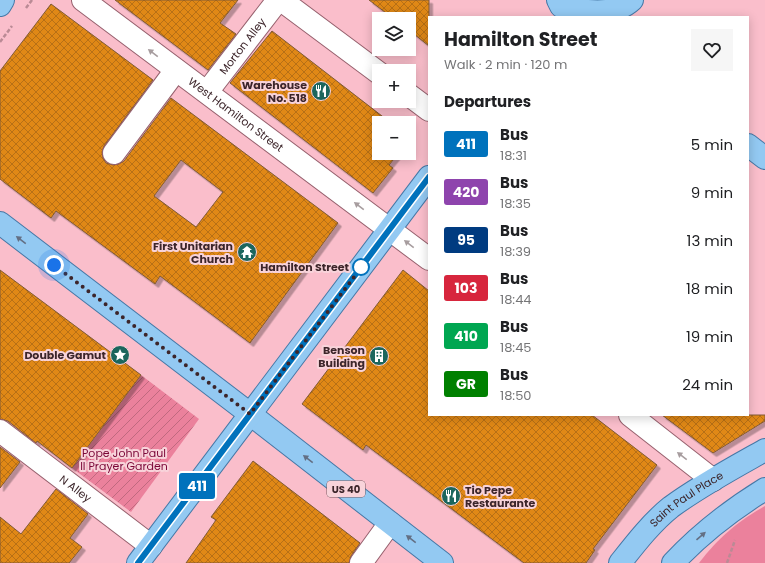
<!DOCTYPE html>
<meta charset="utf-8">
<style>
:root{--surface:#fff;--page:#f6f6f6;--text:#202124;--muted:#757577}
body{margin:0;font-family:Poppins,sans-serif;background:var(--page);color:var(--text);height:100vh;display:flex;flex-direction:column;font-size:15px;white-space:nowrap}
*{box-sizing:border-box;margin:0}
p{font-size:13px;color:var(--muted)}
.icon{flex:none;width:22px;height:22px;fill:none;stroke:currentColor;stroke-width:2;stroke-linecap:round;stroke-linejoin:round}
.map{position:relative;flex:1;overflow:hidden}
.details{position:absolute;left:428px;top:16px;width:321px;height:400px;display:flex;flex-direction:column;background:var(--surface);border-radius:0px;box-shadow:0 2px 10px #0003}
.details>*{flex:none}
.badge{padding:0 8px;border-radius:3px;font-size:14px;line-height:26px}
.fabs{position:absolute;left:372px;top:12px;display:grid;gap:8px}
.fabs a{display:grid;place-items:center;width:44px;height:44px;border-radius:0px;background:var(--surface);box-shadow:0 2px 10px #0003;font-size:20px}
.you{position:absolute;width:20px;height:20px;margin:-10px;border:3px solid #fff;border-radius:50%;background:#1a73e8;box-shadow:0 0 0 6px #1a73e833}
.map>.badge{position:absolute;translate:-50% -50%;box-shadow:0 0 0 2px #fff}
h2{padding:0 16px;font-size:15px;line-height:36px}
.round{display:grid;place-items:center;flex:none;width:42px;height:42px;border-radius:0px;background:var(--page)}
.headline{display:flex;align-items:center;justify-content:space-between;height:68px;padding:0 16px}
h1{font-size:19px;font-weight:700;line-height:30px}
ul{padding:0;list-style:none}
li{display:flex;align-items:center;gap:12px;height:48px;padding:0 16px}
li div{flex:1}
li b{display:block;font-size:15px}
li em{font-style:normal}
li .badge{min-width:44px;font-weight:700;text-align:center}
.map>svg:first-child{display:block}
.park{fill:#eb819c}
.garden{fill:url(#garden-furrows)}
.building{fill:url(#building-cross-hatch);stroke:#805b36;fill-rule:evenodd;filter:url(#shadow)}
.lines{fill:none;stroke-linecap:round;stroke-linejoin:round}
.minor-casing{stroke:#97616e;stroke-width:24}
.major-casing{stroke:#4678a6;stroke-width:24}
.path{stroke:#ba8a95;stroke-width:2.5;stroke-dasharray:4 2;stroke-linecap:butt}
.minor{stroke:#fff;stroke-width:22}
.major{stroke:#93c9f2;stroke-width:22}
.oneway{fill:#a79d9f}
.oneway2{fill:#636f84}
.line-casing{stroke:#fff;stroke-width:9}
.line{stroke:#0072bc;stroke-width:6}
.walk{stroke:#3c252a;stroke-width:4;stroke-dasharray:0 7.2}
.stop-dot{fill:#fff;stroke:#0072bc;stroke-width:2}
.labels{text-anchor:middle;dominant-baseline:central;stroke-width:4;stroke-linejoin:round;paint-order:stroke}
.shield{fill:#f8d3da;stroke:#74595f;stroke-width:1}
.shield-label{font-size:10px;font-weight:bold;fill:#3c252a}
.street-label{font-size:11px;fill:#3c252a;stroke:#f8d3da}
.poi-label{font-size:11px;font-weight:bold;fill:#3c252a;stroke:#f8d3da;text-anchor:end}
.stop-label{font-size:11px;font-weight:bold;fill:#3c252a;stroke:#f8d3da;text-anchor:end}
.park-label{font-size:11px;fill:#7b0738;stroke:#f8d3da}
</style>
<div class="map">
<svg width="765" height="563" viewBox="0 0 765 563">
<defs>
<pattern id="garden-furrows" width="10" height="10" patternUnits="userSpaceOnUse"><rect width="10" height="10" fill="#eb819c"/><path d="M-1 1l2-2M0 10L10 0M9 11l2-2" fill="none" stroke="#c0697f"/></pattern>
<pattern id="building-cross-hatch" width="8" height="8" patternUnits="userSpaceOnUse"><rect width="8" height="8" fill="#e08814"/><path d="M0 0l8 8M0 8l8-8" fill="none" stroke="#b76f13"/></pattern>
<filter id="shadow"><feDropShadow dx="3.5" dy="3.5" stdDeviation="0" flood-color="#0004"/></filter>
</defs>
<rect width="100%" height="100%" fill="#fabecb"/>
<path class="park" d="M765,506V563H699C719,537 737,522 765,506Z"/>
<path class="garden" d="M141,375L199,419L131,512L72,468Z"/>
<g class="building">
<path d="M115,0H238L220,23L236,34L208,70Z"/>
<path d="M369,0H429V46L409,30V19H394Z"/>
<path d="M51,4L153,80L104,146L102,152L103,158L106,163L113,165L119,164L124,161L171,98L338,223L250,343L160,276L155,284L56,211L51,218L0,179V71ZM181,160L223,192L196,227L154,196Z"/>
<path d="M272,31L391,123H379V153H399L389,165L393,168L373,193L230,83Z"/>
<path d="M0,270L141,375L72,468L37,441L36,443L8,421L0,419Z"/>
<path d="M403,270L429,291V415H592L657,465L593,549L595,550L586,563H524L366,445L363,450L302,404Z"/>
<path d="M662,415H765V421L713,453Z"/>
<path d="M0,447L20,462L0,488Z"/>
<path d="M253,461L360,543L351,556L349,563H186L216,520L211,517Z"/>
<path d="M56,489L88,514L70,538L82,547L69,563H0V517L21,534Z"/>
</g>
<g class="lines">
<defs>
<g id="minor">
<path id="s1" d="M83,0L429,259"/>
<path d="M281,0L379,73"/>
<path id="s2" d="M207,92L278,0"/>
<path d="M409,95L429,110"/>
<path d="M114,153L176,70"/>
<path d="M630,415L713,480"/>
<path id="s3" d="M0,431L151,546"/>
<path d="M361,563L390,523"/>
</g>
<g id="major">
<path d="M558,0L561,6C584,12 614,17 632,0"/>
<path d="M0,5L3,0"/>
<path d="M748,145L765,158"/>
<path d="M0,223L250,414L442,563"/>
<path d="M138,563L429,177"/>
<path id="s4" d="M620,563C635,544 652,522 671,507C701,485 733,468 765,450"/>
<path d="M673,563C700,534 731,510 765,489"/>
</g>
</defs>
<use href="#minor" class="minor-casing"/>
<use href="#major" class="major-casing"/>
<g class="path">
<path d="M26,8L32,0"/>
<path d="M0,42L12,26"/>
<path d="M727,563L735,540"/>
</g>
<use href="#minor" class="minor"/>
<use href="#major" class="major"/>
</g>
<defs><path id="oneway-solid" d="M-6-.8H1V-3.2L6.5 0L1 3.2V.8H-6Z"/></defs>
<g class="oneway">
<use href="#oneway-solid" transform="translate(153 53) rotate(-143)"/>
<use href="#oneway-solid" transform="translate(359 206) rotate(-143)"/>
<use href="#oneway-solid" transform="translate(409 244) rotate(-142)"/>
<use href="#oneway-solid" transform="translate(682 456) rotate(-142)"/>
</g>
<g class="oneway2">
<use href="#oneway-solid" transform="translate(21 240) rotate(-143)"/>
<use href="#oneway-solid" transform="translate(308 459) rotate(-142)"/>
<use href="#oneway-solid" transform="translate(701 536) rotate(-41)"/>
<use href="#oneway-solid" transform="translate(411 539) rotate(-142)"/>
</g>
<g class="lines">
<defs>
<path id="line" d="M138,563L429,177"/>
</defs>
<use href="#line" class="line-casing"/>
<use href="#line" class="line"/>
<path class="walk" d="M54,265L250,414L364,264L361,267"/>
</g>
<defs>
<symbol id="restaurant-disc" viewBox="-11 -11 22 22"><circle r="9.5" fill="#1b665d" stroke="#f8d3da"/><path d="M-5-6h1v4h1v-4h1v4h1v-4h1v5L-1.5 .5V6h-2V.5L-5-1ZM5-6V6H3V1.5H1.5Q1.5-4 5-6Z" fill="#fff"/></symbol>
<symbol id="temple-disc" viewBox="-11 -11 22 22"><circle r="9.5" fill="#1b665d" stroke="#f8d3da"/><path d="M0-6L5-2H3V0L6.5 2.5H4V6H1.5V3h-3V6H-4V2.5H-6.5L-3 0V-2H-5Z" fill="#fff"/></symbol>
<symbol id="sight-disc" viewBox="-11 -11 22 22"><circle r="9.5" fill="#1b665d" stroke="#f8d3da"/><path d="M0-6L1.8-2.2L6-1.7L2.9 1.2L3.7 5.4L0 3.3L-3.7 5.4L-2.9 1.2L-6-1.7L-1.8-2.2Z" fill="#fff"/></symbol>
<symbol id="building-disc" viewBox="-11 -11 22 22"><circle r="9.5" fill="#1b665d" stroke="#f8d3da"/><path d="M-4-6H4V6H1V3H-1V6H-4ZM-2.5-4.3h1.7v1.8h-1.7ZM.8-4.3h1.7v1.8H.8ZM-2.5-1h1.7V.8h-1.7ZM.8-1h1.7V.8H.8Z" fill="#fff"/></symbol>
</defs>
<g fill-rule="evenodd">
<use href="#restaurant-disc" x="310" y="80" width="22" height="22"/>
<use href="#temple-disc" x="236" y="241" width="22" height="22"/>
<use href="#sight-disc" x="109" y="344" width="22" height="22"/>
<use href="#building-disc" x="368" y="345" width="22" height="22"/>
<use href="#restaurant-disc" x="440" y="485" width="22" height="22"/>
</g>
<circle class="stop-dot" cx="361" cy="267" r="8"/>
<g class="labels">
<rect class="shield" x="327" y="481" width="38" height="16" rx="3"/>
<g class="shield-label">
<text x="346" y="489">US 40</text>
</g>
<g class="street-label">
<text stroke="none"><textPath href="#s2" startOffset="58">Morton Alley</textPath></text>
<text stroke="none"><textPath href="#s1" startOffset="191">West Hamilton Street</textPath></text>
<text stroke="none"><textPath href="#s3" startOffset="95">N Alley</textPath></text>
<text stroke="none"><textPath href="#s4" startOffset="93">Saint Paul Place</textPath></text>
</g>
<g class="poi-label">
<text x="307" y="85">Warehouse<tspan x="307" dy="13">No. 518</tspan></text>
<text x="233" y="246">First Unitarian<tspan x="233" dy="13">Church</tspan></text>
<text x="365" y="350">Benson<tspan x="365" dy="13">Building</tspan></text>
<text x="106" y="355">Double Gamut</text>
<text x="465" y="490" text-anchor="start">Tio Pepe<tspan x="465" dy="13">Restaurante</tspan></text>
</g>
<g class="stop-label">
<text x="349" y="267">Hamilton Street</text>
</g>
<g class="park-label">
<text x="124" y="453">Pope John Paul<tspan x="124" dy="13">II Prayer Garden</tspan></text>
</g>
</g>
</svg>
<div class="fabs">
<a><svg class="icon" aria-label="layers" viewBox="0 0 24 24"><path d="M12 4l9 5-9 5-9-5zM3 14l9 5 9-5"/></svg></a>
<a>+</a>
<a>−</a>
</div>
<div class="you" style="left:54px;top:265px"></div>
<b class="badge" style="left:197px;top:486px;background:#0072bc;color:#fff">411</b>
<section class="details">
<div class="headline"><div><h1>Hamilton Street</h1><p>Walk · 2 min · 120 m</p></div><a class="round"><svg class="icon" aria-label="heart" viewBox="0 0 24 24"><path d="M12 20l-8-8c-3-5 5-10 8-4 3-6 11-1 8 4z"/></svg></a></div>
<h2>Departures</h2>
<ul>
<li><span class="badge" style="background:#0072bc;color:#fff">411</span><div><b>Bus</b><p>18:31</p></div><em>5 min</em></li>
<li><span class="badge" style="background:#8e44ad;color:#fff">420</span><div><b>Bus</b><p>18:35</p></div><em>9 min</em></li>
<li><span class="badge" style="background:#003b80;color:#fff">95</span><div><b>Bus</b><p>18:39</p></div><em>13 min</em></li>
<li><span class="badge" style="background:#d7263d;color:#fff">103</span><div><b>Bus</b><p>18:44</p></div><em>18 min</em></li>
<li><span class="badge" style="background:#00a651;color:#fff">410</span><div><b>Bus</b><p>18:45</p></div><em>19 min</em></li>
<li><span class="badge" style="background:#008000;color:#fff">GR</span><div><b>Bus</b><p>18:50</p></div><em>24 min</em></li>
</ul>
</section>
</div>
